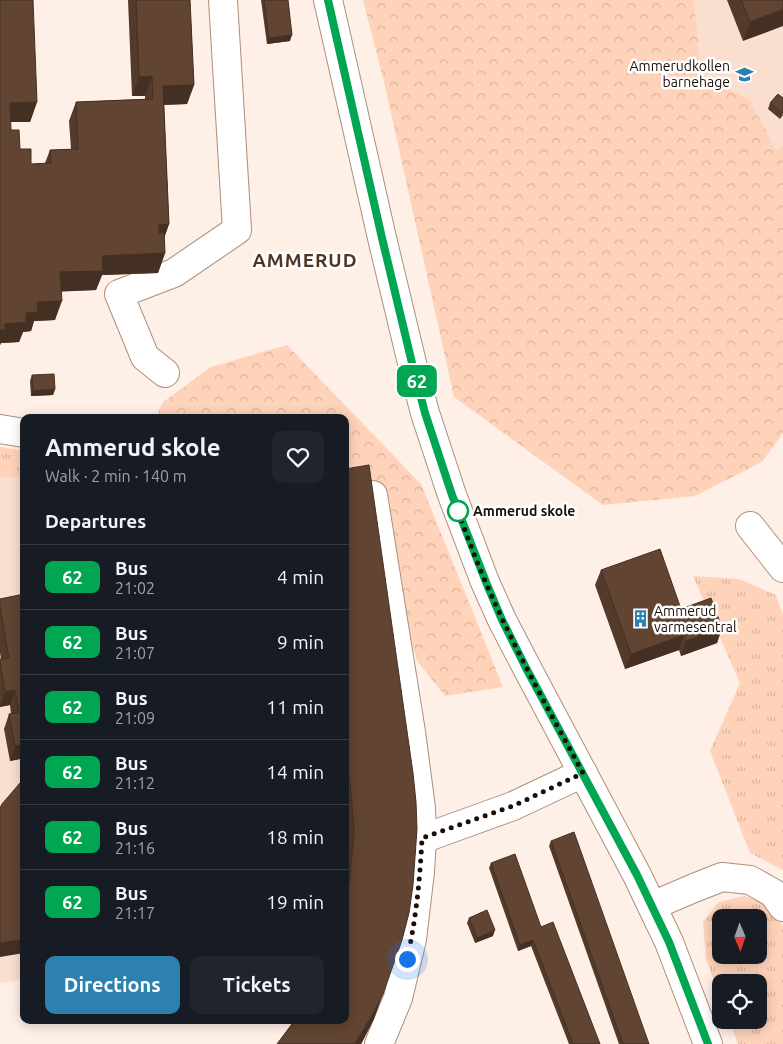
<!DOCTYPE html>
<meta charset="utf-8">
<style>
:root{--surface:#171b24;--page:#20242c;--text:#f1f3f6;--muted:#9ea1a6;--line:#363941;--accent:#2d81b1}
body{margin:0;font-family:Ubuntu,sans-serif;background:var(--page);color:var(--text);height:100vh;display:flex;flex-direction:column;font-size:19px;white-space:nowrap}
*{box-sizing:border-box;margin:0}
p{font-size:16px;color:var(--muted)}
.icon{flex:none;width:28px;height:28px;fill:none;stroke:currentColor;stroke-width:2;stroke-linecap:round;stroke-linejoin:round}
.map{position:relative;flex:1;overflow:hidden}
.side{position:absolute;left:20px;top:414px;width:329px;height:610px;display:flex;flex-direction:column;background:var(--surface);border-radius:10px;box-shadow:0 2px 12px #0003}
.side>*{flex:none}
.badge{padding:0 10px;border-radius:8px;font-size:18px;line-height:32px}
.needle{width:32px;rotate:178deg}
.tools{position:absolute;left:712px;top:909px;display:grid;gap:10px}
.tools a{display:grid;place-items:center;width:55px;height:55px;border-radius:10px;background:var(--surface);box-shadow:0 2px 12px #0003;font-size:25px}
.you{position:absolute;width:25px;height:25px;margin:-12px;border:4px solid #fff;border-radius:50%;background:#1a73e8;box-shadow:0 0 0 8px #1a73e833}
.map>.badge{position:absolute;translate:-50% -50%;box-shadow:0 0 0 2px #fff}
h2{padding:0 25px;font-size:19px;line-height:45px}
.round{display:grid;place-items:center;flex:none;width:52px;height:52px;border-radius:10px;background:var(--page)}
.overview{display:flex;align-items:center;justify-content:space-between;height:85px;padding:0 25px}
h1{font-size:24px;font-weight:700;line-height:38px}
.primary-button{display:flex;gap:10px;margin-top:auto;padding:10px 25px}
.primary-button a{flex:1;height:58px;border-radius:10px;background:var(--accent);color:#fff;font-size:20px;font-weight:700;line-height:58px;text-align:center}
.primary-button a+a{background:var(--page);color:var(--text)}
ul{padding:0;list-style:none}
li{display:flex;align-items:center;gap:15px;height:65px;padding:0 25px;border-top:1px solid var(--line)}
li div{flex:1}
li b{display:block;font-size:19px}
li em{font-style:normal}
li .badge{min-width:55px;font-weight:700;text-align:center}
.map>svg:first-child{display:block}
.built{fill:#fadfd0}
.grass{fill:url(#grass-tufts);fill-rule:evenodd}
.forest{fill:url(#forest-crowns)}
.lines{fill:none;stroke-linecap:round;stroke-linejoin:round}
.minor-casing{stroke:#af8e7a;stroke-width:30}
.minor{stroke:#fff;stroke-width:28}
.wall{fill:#533a2b}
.shaded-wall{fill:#443023}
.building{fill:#614432;stroke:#443023}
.line-casing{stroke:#fff;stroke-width:11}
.line{stroke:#00a651;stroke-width:8}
.walk{stroke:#1a0e07;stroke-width:5;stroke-dasharray:0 9}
.stop-dot{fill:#fff;stroke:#00a651;stroke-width:2.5}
.labels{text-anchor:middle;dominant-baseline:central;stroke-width:5;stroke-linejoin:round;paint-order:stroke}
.poi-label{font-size:14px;fill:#1a0e07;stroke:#fff;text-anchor:end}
.stop-label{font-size:14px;font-weight:bold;fill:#1a0e07;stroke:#fff;text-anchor:start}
.district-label{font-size:19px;font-weight:bold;letter-spacing:1px;fill:#523624;stroke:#fff}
</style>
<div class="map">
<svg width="783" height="1044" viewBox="0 0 783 1044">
<defs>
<pattern id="grass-tufts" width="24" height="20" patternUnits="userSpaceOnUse" patternTransform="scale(1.25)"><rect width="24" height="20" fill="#fed3ba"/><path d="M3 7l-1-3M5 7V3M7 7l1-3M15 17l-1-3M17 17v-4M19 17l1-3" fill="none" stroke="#d9b49e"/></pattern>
<pattern id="forest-crowns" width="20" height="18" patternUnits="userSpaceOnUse" patternTransform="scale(1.25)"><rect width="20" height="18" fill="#fed3ba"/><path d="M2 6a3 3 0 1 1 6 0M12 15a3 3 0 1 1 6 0" fill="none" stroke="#d9b49e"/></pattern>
</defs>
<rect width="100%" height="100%" fill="#feefe7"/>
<g class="built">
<path d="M694,0H783V146L776,149L750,100L707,78L701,69Z"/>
<path d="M0,447L24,451V979L0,983Z"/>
</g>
<g class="grass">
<path d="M0,447L24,451V478L0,477Z"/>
<path d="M693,576L739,579L776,595L783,615V870L750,853L710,751L740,683Z"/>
<path d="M744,896L771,904L783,926V1044H738L729,1020H759V982H721V1000L706,959L703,922L719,902ZM721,918H759V955H721Z"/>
</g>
<g class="forest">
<path d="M363,0H694L701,69L707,78L750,100L776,149L783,146V433L762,462L695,496L603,505L454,397L385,86Z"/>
<path d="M287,345L421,484L503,687L445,696L417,661L368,488L345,474V418H156L162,403L211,367Z"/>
</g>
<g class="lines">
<defs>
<g id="minor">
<path d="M328,0L382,238L412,363L425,413L452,495L485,582L502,620L527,668L637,875L669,942L708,1044"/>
<path d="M165,373L145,357L119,294L174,273L237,230L223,0"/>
<path d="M0,429L24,433"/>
<path d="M373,495L411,732L421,808L422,839L420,872L412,939L398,998L379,1044"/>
<path d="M750,526L783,568"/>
<path d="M422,839L513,806L583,773"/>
<path d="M652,906L694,888L722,877L750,880L773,893L783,907"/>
</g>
</defs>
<use href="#minor" class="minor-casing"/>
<use href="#minor" class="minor"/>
</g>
<g class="wall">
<path d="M0,0L37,102L30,122H10L11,130L20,149L31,164L45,163L50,150L71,149L69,121L76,102L145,99V96H132L128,0H190L194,85L187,104L164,105L169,224L164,238L165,253L158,273L102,275L96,290L61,291L55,320L34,321L31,331L23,332L19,342L1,343L0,345Z"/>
<path d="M261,0H288L290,41L267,44Z"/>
<path d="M727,0H783L743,41Z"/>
<path d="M778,94L783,115L780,119L768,109L770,103Z"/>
<path d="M32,375L55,389L53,395L31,396L30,381Z"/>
<path d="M345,469L374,1019L361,1044H277L345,1020Z"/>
<path d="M601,570L722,628L717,643L681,656L679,650L625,669L595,585Z"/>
<path d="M24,594V781L20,759L10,761L4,729L9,714H11L10,705L0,707V659H1L0,653V599Z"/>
<path d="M551,841L649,1044H619L549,846Z"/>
<path d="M491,863L541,927L600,1044H569L531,946L518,951L489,868Z"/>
<path d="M469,918L493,936L475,943L467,923Z"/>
</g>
<g class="shaded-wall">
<path d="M783,9V26L743,41L750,22Z"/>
<path d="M292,35L290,41L267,44L269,38Z"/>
<path d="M152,76L145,96H132L139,77Z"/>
<path d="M194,85L187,104L156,105L163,86Z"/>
<path d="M37,102L30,122H3L10,103Z"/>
<path d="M169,224L162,244H152L159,225Z"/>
<path d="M165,253L158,273L102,275L96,290L53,292L60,272L102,256Z"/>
<path d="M62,301L55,320L34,321L31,331L23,332L19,342L1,343L0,345V330L5,324L26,313L37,302Z"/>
<path d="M55,389L53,395L31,396L33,391Z"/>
<path d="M722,628L717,643L681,656L686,641Z"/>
<path d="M684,635L679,650L625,669L631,654Z"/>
<path d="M15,690L10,705L0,707L5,692Z"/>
<path d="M24,744V749L20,759L10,761L15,746Z"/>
<path d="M495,930L493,936L475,943L477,938Z"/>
<path d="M24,939V953L0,957V943Z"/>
<path d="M533,940L531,946L518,951L520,945Z"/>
<path d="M383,994L374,1019L361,1044H355Z"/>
</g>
<g class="building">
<path d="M0,0H33L37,102L10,103L11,130H19L20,149H31V164L51,163L50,150L78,149L76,102L153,99L152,76L139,77L136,0H190L194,85L163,86L169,224L159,225V233L164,232L165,253L102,256L103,271L60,272L62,301L37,302L38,312L26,313V322L5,324V330H0Z"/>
<path d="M264,0H288L292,35L269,38Z"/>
<path d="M741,0H783V9L750,22Z"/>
<path d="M778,94L783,98V112L782,113L770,103Z"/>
<path d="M54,374L55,389L33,391L32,375Z"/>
<path d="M369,465L413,773L416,802L417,829L413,885L409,913L402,940L383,994L371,1017L355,1044H277L295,1020H345V905L350,877L354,829L350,781L345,746V469Z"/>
<path d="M660,549L681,609L711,598L722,628L686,641L684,635L631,654L601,570Z"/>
<path d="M24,594V744L15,746L9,714L19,712L15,690L5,692L0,663V659L9,658L0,607V599Z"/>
<path d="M24,782V939L0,943V808L2,804L20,783Z"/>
<path d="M574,832L649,1044H623L551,841Z"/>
<path d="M515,854L541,927L553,922L600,1044H573L533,940L520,945L491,863Z"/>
<path d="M487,910L495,930L477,938L469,918Z"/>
</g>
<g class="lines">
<defs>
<path id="line" d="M328,0L382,238L412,363L425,413L452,495L486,582L502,620L526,668L637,875L669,942L708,1044"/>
</defs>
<use href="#line" class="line-casing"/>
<use href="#line" class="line"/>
<path class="walk" d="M407,959C416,920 420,879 422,838L513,806L583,773C544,702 504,630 474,554C469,540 463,526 458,511"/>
</g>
<defs>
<symbol id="school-bare" viewBox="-9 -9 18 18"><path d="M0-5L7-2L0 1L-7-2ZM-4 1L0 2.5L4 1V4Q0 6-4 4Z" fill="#2d81b1" stroke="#fff" stroke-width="2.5" paint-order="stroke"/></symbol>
<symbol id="building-bare" viewBox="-9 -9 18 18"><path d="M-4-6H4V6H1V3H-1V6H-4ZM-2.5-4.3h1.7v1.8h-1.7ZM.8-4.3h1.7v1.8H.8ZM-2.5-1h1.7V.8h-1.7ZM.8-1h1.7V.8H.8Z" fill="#2d81b1" stroke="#fff" stroke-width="2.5" paint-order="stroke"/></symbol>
</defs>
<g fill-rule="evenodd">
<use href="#school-bare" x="732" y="62" width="25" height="25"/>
<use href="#building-bare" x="628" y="606" width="25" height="25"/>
</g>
<circle class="stop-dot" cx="458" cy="511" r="10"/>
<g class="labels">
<g class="poi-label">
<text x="730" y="66">Ammerudkollen<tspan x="730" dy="16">barnehage</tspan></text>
<text x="654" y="611" text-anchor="start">Ammerud<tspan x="654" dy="16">varmesentral</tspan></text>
</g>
<g class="stop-label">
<text x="473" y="511">Ammerud skole</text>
</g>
<g class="district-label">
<text x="305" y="260">AMMERUD</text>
</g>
</g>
</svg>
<div class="tools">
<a><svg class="needle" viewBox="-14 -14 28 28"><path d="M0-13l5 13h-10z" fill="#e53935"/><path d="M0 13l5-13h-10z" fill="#9ea1a6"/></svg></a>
<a><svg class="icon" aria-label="locate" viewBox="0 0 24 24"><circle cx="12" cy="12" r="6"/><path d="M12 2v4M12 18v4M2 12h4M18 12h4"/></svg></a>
</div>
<div class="you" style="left:407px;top:959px"></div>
<b class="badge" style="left:417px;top:381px;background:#00a651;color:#fff">62</b>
<section class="side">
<div class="overview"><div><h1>Ammerud skole</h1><p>Walk · 2 min · 140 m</p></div><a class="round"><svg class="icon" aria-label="heart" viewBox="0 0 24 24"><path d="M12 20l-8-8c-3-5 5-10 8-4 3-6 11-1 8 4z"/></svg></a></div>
<h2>Departures</h2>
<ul>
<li><span class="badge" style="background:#00a651;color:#fff">62</span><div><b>Bus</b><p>21:02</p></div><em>4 min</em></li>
<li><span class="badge" style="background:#00a651;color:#fff">62</span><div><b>Bus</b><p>21:07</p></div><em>9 min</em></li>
<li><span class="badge" style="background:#00a651;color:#fff">62</span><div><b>Bus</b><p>21:09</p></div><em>11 min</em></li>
<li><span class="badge" style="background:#00a651;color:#fff">62</span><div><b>Bus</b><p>21:12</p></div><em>14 min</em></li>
<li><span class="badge" style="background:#00a651;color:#fff">62</span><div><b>Bus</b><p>21:16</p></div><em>18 min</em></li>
<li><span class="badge" style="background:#00a651;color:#fff">62</span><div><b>Bus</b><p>21:17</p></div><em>19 min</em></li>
</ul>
<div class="primary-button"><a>Directions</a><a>Tickets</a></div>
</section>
</div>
